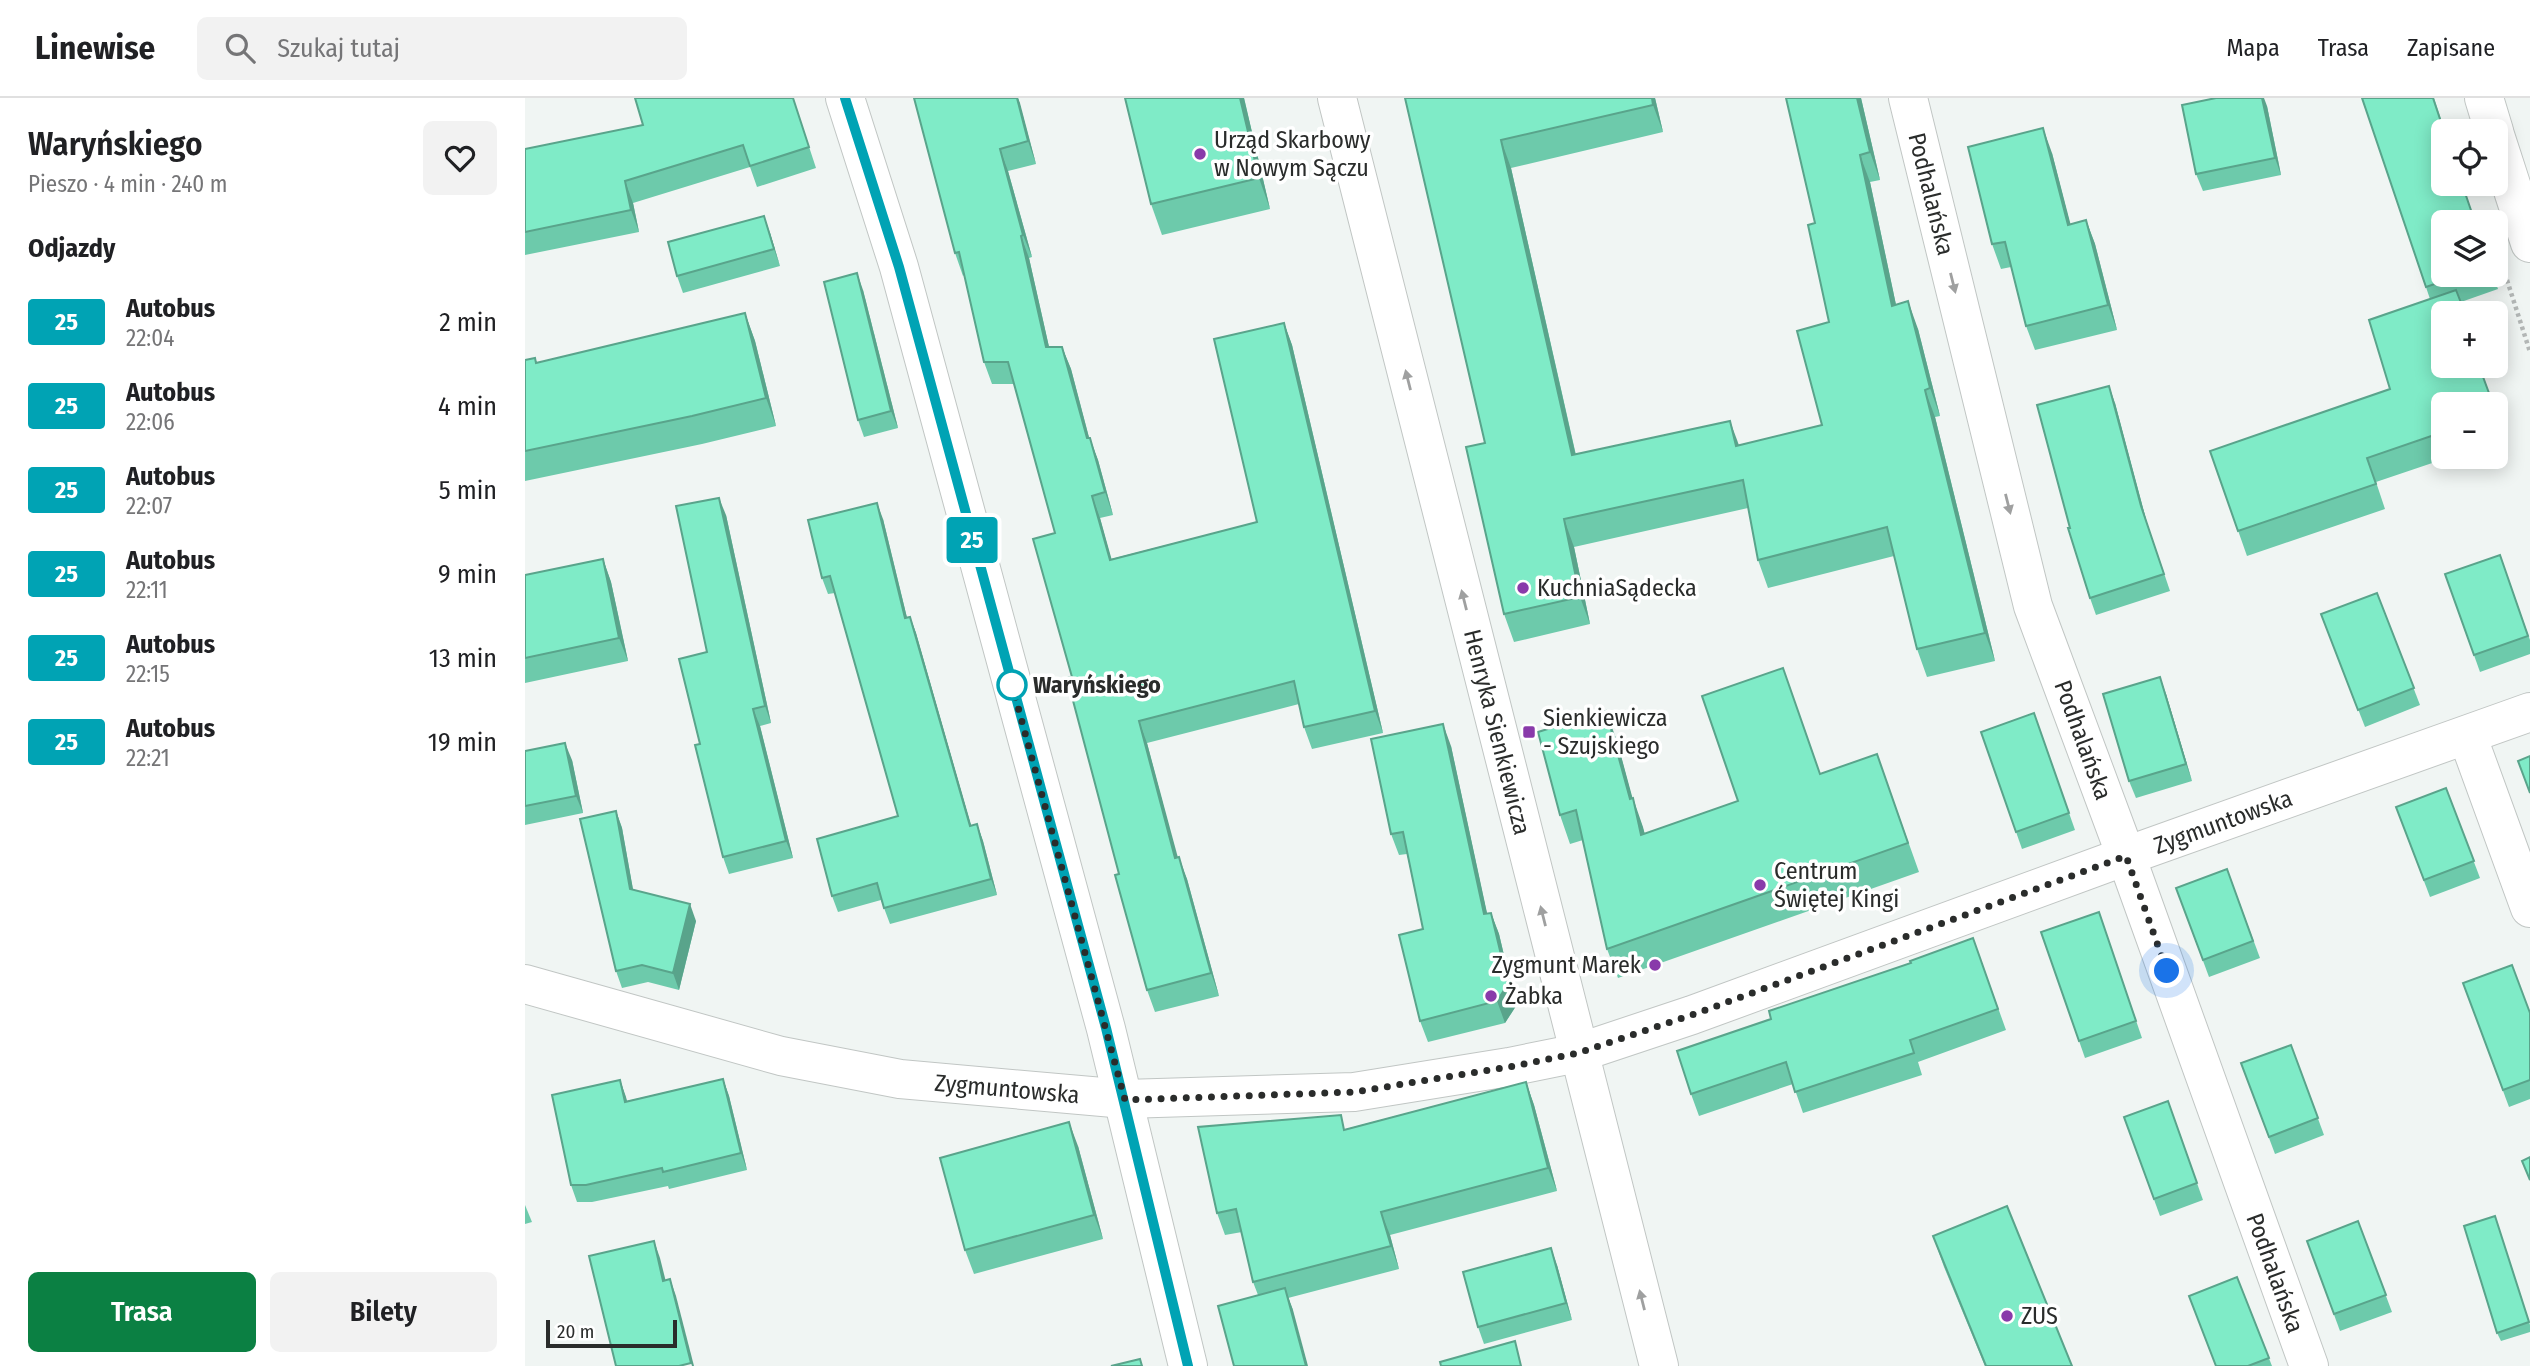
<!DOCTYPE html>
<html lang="pl">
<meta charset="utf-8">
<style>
:root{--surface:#fff;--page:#f2f2f2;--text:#202124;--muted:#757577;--line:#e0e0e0;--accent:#0b8043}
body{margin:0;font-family:"Fira Sans Condensed",sans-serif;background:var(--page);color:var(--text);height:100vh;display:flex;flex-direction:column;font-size:26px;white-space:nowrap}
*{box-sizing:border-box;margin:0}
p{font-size:23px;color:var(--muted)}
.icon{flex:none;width:38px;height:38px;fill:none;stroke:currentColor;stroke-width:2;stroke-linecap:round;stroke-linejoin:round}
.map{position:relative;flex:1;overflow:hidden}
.details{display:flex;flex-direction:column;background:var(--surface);width:525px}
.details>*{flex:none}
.badge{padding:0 14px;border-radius:5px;font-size:24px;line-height:46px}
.fabs{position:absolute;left:1906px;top:21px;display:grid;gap:14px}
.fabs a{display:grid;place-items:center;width:77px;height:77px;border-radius:10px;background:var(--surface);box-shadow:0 4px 18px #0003;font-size:35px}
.scale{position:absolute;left:21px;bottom:18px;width:131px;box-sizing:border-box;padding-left:7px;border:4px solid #2a2c2b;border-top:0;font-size:19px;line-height:24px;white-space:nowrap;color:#2a2c2b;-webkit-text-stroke:5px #fff;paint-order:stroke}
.you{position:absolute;width:35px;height:35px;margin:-18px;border:5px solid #fff;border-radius:50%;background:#1a73e8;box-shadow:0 0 0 10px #1a73e833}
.map>.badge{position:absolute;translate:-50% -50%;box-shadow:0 0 0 4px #fff}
h2{padding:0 28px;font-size:26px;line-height:63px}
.round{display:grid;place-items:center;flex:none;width:74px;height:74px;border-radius:10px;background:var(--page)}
.headline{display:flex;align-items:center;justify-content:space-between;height:119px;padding:0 28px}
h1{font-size:33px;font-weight:600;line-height:52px}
.button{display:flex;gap:14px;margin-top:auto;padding:14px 28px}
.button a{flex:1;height:80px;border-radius:10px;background:var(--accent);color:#fff;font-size:28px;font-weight:600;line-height:80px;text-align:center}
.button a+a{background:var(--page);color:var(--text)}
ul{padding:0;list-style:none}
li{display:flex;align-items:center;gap:21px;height:84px;padding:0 28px}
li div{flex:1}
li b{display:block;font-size:26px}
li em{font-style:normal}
li .badge{min-width:77px;font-weight:700;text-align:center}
header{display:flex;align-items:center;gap:42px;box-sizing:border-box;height:98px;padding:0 35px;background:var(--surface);border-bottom:2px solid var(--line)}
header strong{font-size:33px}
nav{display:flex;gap:38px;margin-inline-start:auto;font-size:24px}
.search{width:490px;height:63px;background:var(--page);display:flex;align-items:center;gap:18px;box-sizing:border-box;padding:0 24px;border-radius:10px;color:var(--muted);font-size:26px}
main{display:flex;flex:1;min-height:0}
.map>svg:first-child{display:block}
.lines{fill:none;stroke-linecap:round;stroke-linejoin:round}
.minor-casing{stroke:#c1c6c4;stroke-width:40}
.major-casing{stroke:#c1c6c4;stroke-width:40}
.path{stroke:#b3b7b6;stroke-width:4.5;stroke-dasharray:3.5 3.5;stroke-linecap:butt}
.minor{stroke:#fff;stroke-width:38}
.major{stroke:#fff;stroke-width:38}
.wall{fill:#6dcaab}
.shaded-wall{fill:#59a48b}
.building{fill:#7febc7;stroke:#59a48b;stroke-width:2}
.oneway{fill:#9fa0a0}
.line-casing{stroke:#fff;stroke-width:16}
.line{stroke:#00a3b4;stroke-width:10}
.walk{stroke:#2a2c2b;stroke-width:7;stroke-dasharray:0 12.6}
.poi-dot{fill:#893aaa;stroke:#fff;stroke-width:2.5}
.stop-dot{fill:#fff;stroke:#00a3b4;stroke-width:3.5}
.labels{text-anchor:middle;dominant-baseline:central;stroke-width:7;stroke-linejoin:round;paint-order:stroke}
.poi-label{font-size:24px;fill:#2a2c2b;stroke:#fff;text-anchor:start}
.street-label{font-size:24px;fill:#2a2c2b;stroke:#fff}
.stop-label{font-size:24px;font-weight:bold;fill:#2a2c2b;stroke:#fff;text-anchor:start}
</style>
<header>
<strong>Linewise</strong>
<div class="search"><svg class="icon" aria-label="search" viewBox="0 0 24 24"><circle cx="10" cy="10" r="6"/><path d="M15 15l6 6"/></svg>Szukaj tutaj</div>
<nav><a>Mapa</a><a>Trasa</a><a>Zapisane</a></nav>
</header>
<main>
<section class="details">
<div class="headline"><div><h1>Waryńskiego</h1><p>Pieszo · 4 min · 240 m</p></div><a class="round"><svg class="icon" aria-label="heart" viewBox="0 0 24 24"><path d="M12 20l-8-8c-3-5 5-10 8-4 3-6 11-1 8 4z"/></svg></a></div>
<h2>Odjazdy</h2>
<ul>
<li><span class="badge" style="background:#00a3b4;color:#fff">25</span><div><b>Autobus</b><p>22:04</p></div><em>2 min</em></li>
<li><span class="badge" style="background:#00a3b4;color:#fff">25</span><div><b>Autobus</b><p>22:06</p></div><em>4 min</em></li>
<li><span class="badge" style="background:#00a3b4;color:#fff">25</span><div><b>Autobus</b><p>22:07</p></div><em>5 min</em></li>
<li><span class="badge" style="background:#00a3b4;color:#fff">25</span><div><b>Autobus</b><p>22:11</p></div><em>9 min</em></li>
<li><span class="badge" style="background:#00a3b4;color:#fff">25</span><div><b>Autobus</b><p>22:15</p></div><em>13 min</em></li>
<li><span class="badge" style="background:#00a3b4;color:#fff">25</span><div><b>Autobus</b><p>22:21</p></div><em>19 min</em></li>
</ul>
<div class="button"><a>Trasa</a><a>Bilety</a></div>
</section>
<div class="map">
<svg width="2005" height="1268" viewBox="0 0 2005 1268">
<rect width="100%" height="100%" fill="#f0f5f3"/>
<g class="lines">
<defs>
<g id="minor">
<path d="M320,0L374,169L581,931L663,1268"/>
<path d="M812,0L1134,1268"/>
<path d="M1383,0L1508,508L1601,758L1784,1268"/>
<path d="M1959,0L1969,33"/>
<path d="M1970,37L2005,145"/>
<path d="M1942,637L2005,810"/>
</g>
<path id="major" d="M0,886L256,958L375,981L600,1001L829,994L984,969L1053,955L1167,917L1601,758L2005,614"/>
</defs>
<use href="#minor" class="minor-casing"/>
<use href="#major" class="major-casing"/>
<path class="path" d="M1982,182L2005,254"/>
<use href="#minor" class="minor"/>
<use href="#major" class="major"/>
</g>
<g class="wall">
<path d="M268,0L291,70L232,89L225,69L108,105L114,134L0,157V51L118,27Z"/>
<path d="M389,0H493L511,66L483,73L507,159L504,160L524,249H537L546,271L564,340L573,362L588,417L575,420L586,461L732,424L759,225L767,247L858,635L787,651L779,629L774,606L622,645L652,760L662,781L694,898L630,914L622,892L547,579L530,435L489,286H467L459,264L439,177L438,178L430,155Z"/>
<path d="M719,0L745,111L637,137L626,106Z"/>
<path d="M880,0H1130L1138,34L986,70L1051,357L1214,347L1297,327L1304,224L1290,125L1336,0L1355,82L1345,84L1371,207L1393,231L1415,318L1410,319L1470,563L1402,579L1392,551L1369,458L1243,490L1233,462L1223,410L1049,449L1065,526L989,544L979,516L960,345Z"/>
<path d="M1837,0H1909L1950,124H1918V177H1968L1973,191L1936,204L1918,306V359H1925L1851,384L1860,411L1722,458L1685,353L1865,291L1905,201Z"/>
<path d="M1742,8L1756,77L1678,93L1671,76Z"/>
<path d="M1527,55L1545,126L1561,122L1570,146L1592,232L1510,252L1501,228L1486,169L1476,171L1467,146Z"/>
<path d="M245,135L255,168L158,195L152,178Z"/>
<path d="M338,192L373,330L339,339L333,322Z"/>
<path d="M220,215L230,243L251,328L177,346L0,383V262L12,265Z"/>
<path d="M1590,305L1622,425L1645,493L1571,517L1565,500L1545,430Z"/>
<path d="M1970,313L1980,340L1970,343Z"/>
<path d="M201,417L246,625L235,628L268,760L204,776L198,759L175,646L182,554Z"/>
<path d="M358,421L382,520L385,519L391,535L446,728L452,726L458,743L472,797L365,826L356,802L313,814L307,798L373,718L310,495L303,496L297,480Z"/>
<path d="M1975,457L2005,542V556L1955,574L1920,476Z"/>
<path d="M78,461L86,484L103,563L0,585V477Z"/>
<path d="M1852,495L1895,607L1840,629L1796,516Z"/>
<path d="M1641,596L1667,683L1611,700L1604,683Z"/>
<path d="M1509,615L1550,732L1497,751L1456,634Z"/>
<path d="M1092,643L1107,700L1120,736L1352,656L1394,774L1093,880L1082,851L1058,742L1045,746L1035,717Z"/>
<path d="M926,648L962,816L966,815L974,836L991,908L980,925L903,944L895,923L898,831L882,756L874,757L866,736Z"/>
<path d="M0,653L47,662L58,715L0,727Z"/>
<path d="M1921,690L1955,780L1905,799L1871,709Z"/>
<path d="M91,713L97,730L108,792L171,823L154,892L123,884L97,890L91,873Z"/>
<path d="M1702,771L1735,860L1684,879L1651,790Z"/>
<path d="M1574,814L1617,940L1560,960L1516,834Z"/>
<path d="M1448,840L1481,932L1393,964L1397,977L1278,1015L1268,986L1174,1018L1166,996L1246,921Z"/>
<path d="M1938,885L2005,915V1001L1984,1009Z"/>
<path d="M1766,947L1799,1037L1750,1056L1716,965Z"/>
<path d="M198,981L204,998L222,1072L144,1091L143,1088L67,1104H52L46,1087L95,982L102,1003Z"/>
<path d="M1001,984L1009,1007L1032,1093L865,1137L874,1171L763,1200L768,1212L733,1197L728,1184L717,1134L700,1137L692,1115L821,1031Z"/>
<path d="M1643,1003L1678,1102L1635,1118L1599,1019Z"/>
<path d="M553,1048L578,1141L449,1176L440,1152Z"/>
<path d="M0,1107L7,1124L0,1126Z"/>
<path d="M1970,1118L2005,1227V1234L1976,1243L1972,1235Z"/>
<path d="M1833,1123L1867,1214L1815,1233L1782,1143Z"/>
<path d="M1408,1138L1547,1268H1460L1419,1169Z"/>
<path d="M1032,1167L1047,1222L959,1246L953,1229Z"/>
<path d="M1712,1179L1747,1268H1691Z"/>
</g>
<g class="shaded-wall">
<path d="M492,0H493L495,5L511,66L503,43Z"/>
<path d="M715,0H719L745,111L734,80Z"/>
<path d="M1127,0H1130L1138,34L1128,7Z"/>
<path d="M1332,0H1336L1355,82L1345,54Z"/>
<path d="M1737,0H1739L1742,8L1756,77L1750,60Z"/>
<path d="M1518,30L1527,55L1552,151L1543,127Z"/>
<path d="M976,42L986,70L1057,385L1047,357Z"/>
<path d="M475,51L483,73L507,159L498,137Z"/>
<path d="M1335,57L1345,84L1377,235L1367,208Z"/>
<path d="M100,83L108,105L114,134L106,112Z"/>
<path d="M239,118L245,135L255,168L249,151Z"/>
<path d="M1561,122L1570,146L1592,232L1583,207Z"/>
<path d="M496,138L504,160L529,271L521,249Z"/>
<path d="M332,175L338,192L373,330L366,313Z"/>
<path d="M1383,203L1393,231L1415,318L1405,290Z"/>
<path d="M220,215L230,243L251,328L241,300Z"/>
<path d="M759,225L767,247L858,635L850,613Z"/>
<path d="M537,249L546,271L570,362L562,340Z"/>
<path d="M1584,288L1590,305L1622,425L1645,493L1616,408Z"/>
<path d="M1400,292L1410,319L1470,563L1460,535Z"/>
<path d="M1205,323L1215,350L1211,348Z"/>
<path d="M565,340L573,362L588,417L580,394Z"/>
<path d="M567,398L575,420L593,484L585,462Z"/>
<path d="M194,400L201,417L246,625L240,608Z"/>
<path d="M352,405L358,421L386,536L380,520Z"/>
<path d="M1039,421L1049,449L1065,526L1055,499Z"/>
<path d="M78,461L86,484L103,563L94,540Z"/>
<path d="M385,519L391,535L451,744L445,728Z"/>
<path d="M1635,579L1641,596L1667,683L1661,666Z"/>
<path d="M228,611L235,628L268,760L261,743Z"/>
<path d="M1081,613L1092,643L1110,709L1108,700L1118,729L1127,766L1116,737L1105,701Z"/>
<path d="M614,623L622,645L659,782L650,760Z"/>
<path d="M918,626L926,648L967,838L959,816Z"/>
<path d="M40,645L47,662L58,715L51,698Z"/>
<path d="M91,713L97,730L111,808L105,791Z"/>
<path d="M452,726L458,743L472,797L466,781Z"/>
<path d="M654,759L662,781L694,898L686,875Z"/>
<path d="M165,806L171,823L154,892L148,875Z"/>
<path d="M966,815L974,836L991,908L980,925L972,903Z"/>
<path d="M198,981L204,998L222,1072L216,1055Z"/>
<path d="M95,982L101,999L106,1021L100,1004Z"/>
<path d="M1001,984L1009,1007L1032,1093L1023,1070Z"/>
<path d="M544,1024L553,1048L578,1141L569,1117Z"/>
<path d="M856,1114L865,1137L874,1171L866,1148Z"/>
<path d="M129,1143L135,1160L145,1200L138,1183Z"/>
<path d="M1026,1150L1032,1167L1047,1222L1041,1205Z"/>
<path d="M145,1181L151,1198L169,1268H167L166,1265Z"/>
<path d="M760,1190L768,1212L783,1268H781Z"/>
</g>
<g class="building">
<path d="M110,0H268L284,49L225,68L218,47L100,83L106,112L0,134V51L118,27Z"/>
<path d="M389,0H492L503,43L475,51L498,137L496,138L521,249H537L562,340H565L580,394L567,398L585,462L732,424L689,241L759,225L850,613L779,629L769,583L614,623L650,760L654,759L686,875L622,892L590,777L594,776L542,580L547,579L508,441L530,435L483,264H459L434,154L430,155Z"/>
<path d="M600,0H715L734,80L626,106Z"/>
<path d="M880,0H1127L1128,7L976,42L1047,357L1205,323L1211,348L1297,327L1272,233L1304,224L1283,127L1290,125L1261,0H1332L1345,54L1335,57L1367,208L1383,203L1405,290L1400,292L1460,535L1392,551L1362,429L1233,462L1218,382L1039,421L1055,499L979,516L941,349L960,345Z"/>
<path d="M1691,0H1737L1750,60L1671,76L1657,7Z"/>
<path d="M1837,0H1908L1919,33H1918V86H1937L1950,124H1918V177H1936L1901,189Z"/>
<path d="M1518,30L1543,127L1561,122L1583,207L1501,228L1480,144L1467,146L1443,49Z"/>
<path d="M239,118L249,151L152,178L143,144Z"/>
<path d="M332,175L366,313L333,322L299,184Z"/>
<path d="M1931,192L1940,215H1918V268H1954L1968,306H1918V334L1842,360L1851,386L1713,433L1685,353L1865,291L1844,222Z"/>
<path d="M220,215L241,300L167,318L0,353V262L10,260L11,265Z"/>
<path d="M1584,288L1616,408L1639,476L1565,500L1543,430H1545L1512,307Z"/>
<path d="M194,400L240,608L228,611L261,743L198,759L170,647L175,646L154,561L182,554L151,408Z"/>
<path d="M352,405L380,520L385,519L445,728L452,726L466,781L359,810L352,785L307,798L292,741L373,718L305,478L297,480L283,422Z"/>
<path d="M1975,457L2003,538L1949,557L1920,476Z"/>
<path d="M78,461L94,540L0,560V477Z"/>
<path d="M1852,495L1889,590L1833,612L1796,516Z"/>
<path d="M1258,570L1295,676L1352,656L1383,745L1082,851L1051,712L1035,717L1013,634L1081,613L1105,701L1108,700L1116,737L1213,703L1177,598Z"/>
<path d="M1635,579L1661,666L1604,683L1578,596Z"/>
<path d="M1509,615L1544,715L1491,734L1456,634Z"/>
<path d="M918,626L959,816L966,815L983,886L972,903L895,923L874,837L898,831L878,734L866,736L846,641Z"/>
<path d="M40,645L51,698L0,708V653Z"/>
<path d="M2005,658V695L1993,663Z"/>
<path d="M1921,690L1949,763L1899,782L1871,709Z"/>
<path d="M91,713L105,791L165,806L148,875L117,867L91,873L55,721Z"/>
<path d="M1702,771L1728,843L1678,862L1651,790Z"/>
<path d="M1574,814L1611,923L1554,943L1516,834Z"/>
<path d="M1448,840L1473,911L1385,942L1389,955L1270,994L1261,964L1166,996L1152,953L1246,921L1244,913L1386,865L1385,863Z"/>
<path d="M1987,867L2005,915V982L1978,992L1938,885Z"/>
<path d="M1766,947L1793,1020L1744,1039L1716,965Z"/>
<path d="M198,981L216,1055L138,1074L137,1070L61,1087H46L27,997L95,982L100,1004Z"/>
<path d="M1001,984L1023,1070L856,1114L866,1148L728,1184L711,1111L692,1115L673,1029L816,1017L819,1032Z"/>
<path d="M1643,1003L1672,1085L1629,1101L1599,1019Z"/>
<path d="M544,1024L569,1117L440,1152L415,1060Z"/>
<path d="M2005,1059V1082L1997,1063Z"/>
<path d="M1482,1108L1547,1268H1461L1408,1138Z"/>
<path d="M1970,1118L2004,1224L1972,1235L1939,1128Z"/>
<path d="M1833,1123L1861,1197L1809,1216L1782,1143Z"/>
<path d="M129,1143L138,1183L145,1181L166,1265L154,1268H91L64,1158Z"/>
<path d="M1026,1150L1041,1205L953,1229L938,1174Z"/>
<path d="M1712,1179L1744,1260L1723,1268H1691L1664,1198Z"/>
<path d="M760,1190L781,1268H709L693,1208Z"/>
<path d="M990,1243L996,1268H916L915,1264Z"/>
<path d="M615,1261L617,1268H586Z"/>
</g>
<defs><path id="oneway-solid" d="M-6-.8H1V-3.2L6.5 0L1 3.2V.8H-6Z" transform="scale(1.75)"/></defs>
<g class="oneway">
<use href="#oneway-solid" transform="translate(1428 185) rotate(76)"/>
<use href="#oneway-solid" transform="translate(883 282) rotate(-104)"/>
<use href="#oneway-solid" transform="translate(1483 406) rotate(76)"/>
<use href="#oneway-solid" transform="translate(939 502) rotate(-104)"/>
<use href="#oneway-solid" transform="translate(1018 818) rotate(-104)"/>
<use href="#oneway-solid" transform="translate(1117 1202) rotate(-104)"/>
</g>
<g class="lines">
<defs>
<path id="line" d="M320,0L374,169L581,930L663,1268"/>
</defs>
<use href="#line" class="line-casing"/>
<use href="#line" class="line"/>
<path class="walk" d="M487,587L600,1002L829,994L984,969L1053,955L1167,917L1601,758L1642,873"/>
</g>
<g class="poi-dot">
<circle cx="675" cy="56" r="7"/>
<circle cx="998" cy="490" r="7"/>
<rect x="997" y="627" width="14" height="14" rx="3.5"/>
<circle cx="1235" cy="787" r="7"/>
<circle cx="1130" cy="867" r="7"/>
<circle cx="966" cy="898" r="7"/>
<circle cx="1482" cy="1218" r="7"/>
</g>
<circle class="stop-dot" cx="487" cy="587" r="14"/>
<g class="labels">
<g class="poi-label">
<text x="689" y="42">Urząd Skarbowy<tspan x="689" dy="28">w Nowym Sączu</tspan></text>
<text x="1012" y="490">KuchniaSądecka</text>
<text x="1018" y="620">Sienkiewicza<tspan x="1018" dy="28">- Szujskiego</tspan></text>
<text x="1249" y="773">Centrum<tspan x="1249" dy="28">Świętej Kingi</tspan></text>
<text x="1116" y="867" text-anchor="end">Zygmunt Marek</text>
<text x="980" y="898">Żabka</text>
<text x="1496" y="1218">ZUS</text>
</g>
<g class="street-label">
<text transform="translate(1406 96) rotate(76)">Podhalańska</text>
<text transform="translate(972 634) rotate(76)">Henryka Sienkiewicza</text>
<text transform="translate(1558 642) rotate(70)">Podhalańska</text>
<text transform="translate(1698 724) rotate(-20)">Zygmuntowska</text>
<text transform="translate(482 991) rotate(5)">Zygmuntowska</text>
<text transform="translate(1750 1175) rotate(70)">Podhalańska</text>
</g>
<g class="stop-label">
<text x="508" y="587">Waryńskiego</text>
</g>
</g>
</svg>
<div class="fabs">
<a><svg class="icon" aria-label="locate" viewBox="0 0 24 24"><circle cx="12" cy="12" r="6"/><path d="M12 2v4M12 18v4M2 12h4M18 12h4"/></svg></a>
<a><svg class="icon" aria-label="layers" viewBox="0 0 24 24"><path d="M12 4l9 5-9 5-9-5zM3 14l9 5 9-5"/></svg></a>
<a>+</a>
<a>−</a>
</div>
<div class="scale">20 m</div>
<div class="you" style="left:1642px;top:873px"></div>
<b class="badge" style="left:447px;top:442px;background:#00a3b4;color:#fff">25</b>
</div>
</main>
